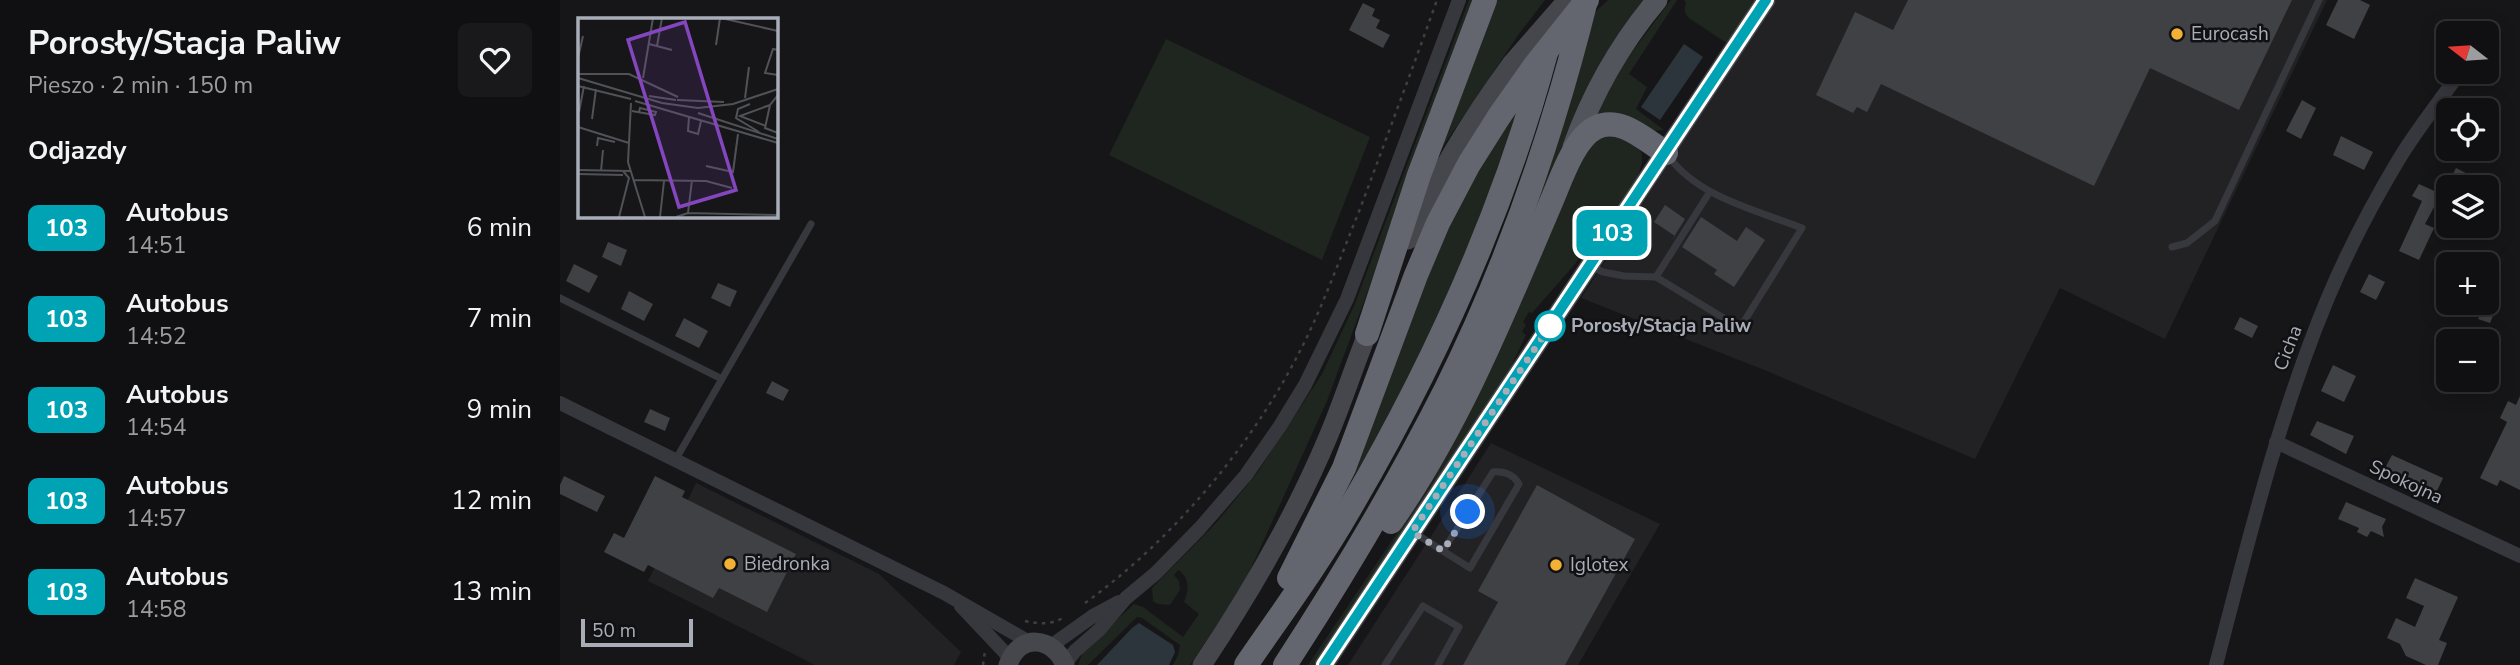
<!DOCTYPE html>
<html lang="pl">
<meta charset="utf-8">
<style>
:root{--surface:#101012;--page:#19191b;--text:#f1f3f6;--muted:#9c9d9f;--line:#303032}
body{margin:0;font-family:"Nunito Sans",sans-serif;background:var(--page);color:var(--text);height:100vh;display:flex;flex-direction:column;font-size:26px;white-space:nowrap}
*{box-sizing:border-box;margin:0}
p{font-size:23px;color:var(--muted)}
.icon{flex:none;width:38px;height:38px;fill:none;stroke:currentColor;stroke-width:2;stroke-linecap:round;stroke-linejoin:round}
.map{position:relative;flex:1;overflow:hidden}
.sheet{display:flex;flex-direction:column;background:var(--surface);width:560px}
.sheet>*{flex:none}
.badge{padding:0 14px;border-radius:10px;font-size:24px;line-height:46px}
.needle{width:46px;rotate:287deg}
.tools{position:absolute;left:1876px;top:21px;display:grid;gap:14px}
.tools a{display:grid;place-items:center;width:63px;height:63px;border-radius:10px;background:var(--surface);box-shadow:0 4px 18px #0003,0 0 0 2px var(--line);font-size:35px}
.scale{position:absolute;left:21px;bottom:18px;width:112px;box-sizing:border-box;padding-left:7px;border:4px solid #a8adb8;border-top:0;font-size:19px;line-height:24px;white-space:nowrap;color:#a8adb8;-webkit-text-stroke:5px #111113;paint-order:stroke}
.you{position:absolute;width:35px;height:35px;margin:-18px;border:5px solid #fff;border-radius:50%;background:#1a73e8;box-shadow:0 0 0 10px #1a73e833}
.map>.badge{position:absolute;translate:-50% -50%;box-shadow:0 0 0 4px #fff}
h2{padding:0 28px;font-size:26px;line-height:63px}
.round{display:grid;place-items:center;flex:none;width:74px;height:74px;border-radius:10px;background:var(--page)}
.head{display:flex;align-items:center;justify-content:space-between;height:119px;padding:0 28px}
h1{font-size:33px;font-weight:700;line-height:52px}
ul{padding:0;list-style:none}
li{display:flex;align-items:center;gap:21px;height:91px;padding:0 28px}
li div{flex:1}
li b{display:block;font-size:26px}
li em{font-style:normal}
li .badge{min-width:77px;font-weight:700;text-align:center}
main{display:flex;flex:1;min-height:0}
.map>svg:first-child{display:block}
.built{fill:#222225}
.green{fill:#1e261f}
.water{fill:#2c353c}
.building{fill:#404145}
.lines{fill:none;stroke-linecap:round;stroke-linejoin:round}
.path{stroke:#3d3f44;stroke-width:2.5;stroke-dasharray:3.5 5;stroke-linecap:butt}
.lane{stroke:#37383d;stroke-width:7}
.street{stroke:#37383d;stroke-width:14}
.secondary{stroke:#45474d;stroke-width:19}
.primary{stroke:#53555c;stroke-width:21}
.highway{stroke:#63666e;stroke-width:24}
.secondary-bridge{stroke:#45474d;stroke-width:19}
.highway-bridge{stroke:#63666e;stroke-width:24}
.line-casing{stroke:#fff;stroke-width:16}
.line{stroke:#00a3b4;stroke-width:10}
.walk{stroke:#a8adb8;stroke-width:7;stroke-dasharray:0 12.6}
.poi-dot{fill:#f2b134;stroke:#111113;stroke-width:2.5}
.stop-dot{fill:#fff;stroke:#00a3b4;stroke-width:3.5}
.labels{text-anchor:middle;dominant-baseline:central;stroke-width:5;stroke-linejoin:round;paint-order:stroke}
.poi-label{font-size:19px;fill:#a8adb8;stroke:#111113;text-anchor:start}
.stop-label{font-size:19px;font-weight:bold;fill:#a8adb8;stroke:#111113;text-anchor:start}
.street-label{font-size:19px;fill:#a8adb8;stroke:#111113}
.inset-road{fill:none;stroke:#505258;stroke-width:2}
.view{fill:#8446be;fill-opacity:0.15;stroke:#8446be;stroke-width:3.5}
.inset-edge{fill:none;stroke:#a8adb8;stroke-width:3.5}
</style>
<main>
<section class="sheet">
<div class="head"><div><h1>Porosły/Stacja Paliw</h1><p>Pieszo · 2 min · 150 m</p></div><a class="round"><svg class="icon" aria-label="heart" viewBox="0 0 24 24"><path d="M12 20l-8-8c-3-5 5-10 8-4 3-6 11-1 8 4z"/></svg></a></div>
<h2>Odjazdy</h2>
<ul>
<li><span class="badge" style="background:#00a3b4;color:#fff">103</span><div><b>Autobus</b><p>14:51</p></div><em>6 min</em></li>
<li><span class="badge" style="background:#00a3b4;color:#fff">103</span><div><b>Autobus</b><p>14:52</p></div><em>7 min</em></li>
<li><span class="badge" style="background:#00a3b4;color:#fff">103</span><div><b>Autobus</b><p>14:54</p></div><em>9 min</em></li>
<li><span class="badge" style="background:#00a3b4;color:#fff">103</span><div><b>Autobus</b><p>14:57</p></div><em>12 min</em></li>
<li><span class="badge" style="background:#00a3b4;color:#fff">103</span><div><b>Autobus</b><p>14:58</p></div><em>13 min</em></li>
</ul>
</section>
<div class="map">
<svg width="1960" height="665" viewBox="0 0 1960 665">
<rect width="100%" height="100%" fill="#161618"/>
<g class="built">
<path d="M1216,0H1767L1605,339L1500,288L1415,459L1207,371L1021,298Z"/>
<path d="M931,443L1100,524L1018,665H788Z"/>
<path d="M136,483L319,574L401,652L394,665H255L88,581Z"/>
</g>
<g class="green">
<path d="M909,0H916L767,401L682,588L630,665H613L618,655L620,645L582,618L577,617L528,665H518L523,651L574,604L583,607L623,637L639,614L624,602C629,591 630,577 618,570L614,575L619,581L620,590L610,605L598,604L593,601L592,588L657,522L697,473L762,374L794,306Z"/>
<path d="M934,0H985L959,34L880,151Z"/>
<path d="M1048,0H1086L880,420L1032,15Z"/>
<path d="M1111,0H1117L1069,74L1087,87L1076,109L1104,130L1093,131L1035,116L1060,68Z"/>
<path d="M1124,0H1197L1169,41L1165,42L1129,18C1124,12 1124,9 1126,2Z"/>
<path d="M606,39L810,137L762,260L549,155Z"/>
<path d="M956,112C913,251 852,387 773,510L879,246L923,161Z"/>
<path d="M1040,133C1049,135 1059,136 1068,140C1101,152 1067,194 1056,211L1052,209L1015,264L972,313L969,312L963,322L966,325L962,332L966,335L950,369L754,665H748L864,493L1025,147Z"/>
</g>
<g class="water">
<path d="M1124,44L1143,57L1100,120L1081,107Z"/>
<path d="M579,623L613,645L615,652L609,665H537L572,628Z"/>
</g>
<g class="building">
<path d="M1348,0H1732L1679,110L1590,68L1534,186L1321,84L1307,112L1297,107L1293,113L1256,95L1295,12L1333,30Z"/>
<path d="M1778,0H1800L1810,5L1794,39L1766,25Z"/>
<path d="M803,3L815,9L812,16L820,20L816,28L830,35L823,48L789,30Z"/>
<path d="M1742,100L1756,108L1741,139L1726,131Z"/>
<path d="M1781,136L1813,152L1804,170L1773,155Z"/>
<path d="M1896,168L1933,187H1886Z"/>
<path d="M1859,184L1881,194L1865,224L1874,228L1859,260L1839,251L1862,201L1852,196Z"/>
<path d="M1105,205L1125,219L1112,240L1115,236L1094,222Z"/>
<path d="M1141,217L1177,241L1186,227L1205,240L1174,287L1154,274L1157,270L1122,247Z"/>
<path d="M48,242L67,250L61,266L42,257Z"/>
<path d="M14,264L38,276L29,293L6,281Z"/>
<path d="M1809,274L1825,282L1816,300L1800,292Z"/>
<path d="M158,283L177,291L170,307L151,298Z"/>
<path d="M69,291L93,304L84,321L61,309Z"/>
<path d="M1927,300L1938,304L1930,323L1918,319Z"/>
<path d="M1680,317L1698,326L1692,338L1674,329Z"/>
<path d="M124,318L148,331L139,348L115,336Z"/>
<path d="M1773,365L1796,376L1784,402L1761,391Z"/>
<path d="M212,381L229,390L223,401L206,393Z"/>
<path d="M1960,396V490L1940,480L1937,486L1920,478L1947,422L1940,418L1948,401L1956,405Z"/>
<path d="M90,409L110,418L105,431L84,422Z"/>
<path d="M1757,421L1794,436L1786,454L1750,435Z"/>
<path d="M1832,455L1883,478L1876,493L1825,468Z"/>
<path d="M4,476L45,496L37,512L0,494V485Z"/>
<path d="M95,476L125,491L122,497L236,554L207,612L159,588L153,598L88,565L84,572L44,552L54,533L64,538Z"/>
<path d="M977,485L1075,539L1005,665H903L938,602L918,591Z"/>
<path d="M1786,502L1826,519L1822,527L1824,537L1811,531L1807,537L1797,532L1799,528L1778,519Z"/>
<path d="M1855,578L1898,597L1879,640L1887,643L1878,665H1866L1846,656L1840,644L1827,638L1836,618L1855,627L1864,606L1846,598Z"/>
</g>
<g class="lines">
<g class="path">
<path d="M525,603C615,538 696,441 745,341C766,298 782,253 800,209C826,139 852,70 877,0"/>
<path d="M465,621C479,624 490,625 503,618"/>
<path d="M423,665L425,651"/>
</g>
<g class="lane">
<path d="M1612,247L1627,243L1655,221L1759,0"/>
<path d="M1031,266L1043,272L1064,276L1096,277L1180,328L1242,228C1196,210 1140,198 1109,157"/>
<path d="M1096,277L1149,193"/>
<path d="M0,298L162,379"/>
<path d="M116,459L251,224"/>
<path d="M853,532L883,551L933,472C944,471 953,474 959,484L910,568L883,551"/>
<path d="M825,665L863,606L899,627L878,665"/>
</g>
<g class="street">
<path d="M0,403L384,593L471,643"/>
<path d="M1716,442L1960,556"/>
<path d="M401,606L450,658"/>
<path d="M491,646L533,616L559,602"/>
<path d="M505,664L515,651L539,630L566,598L596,573L640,528L686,475L720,426L745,385L787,299L899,0"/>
<path d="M1656,665C1688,542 1718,418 1767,300C1787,252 1812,204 1839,159C1857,129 1880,101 1900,72"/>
</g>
<g class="secondary">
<path d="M848,240C876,175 910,120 952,63"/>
<path d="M448,665C459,633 493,636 505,665"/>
<path d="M642,665C691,592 734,518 768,437C784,399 796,360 812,322"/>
<path d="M764,665L1206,0"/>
</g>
<path class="primary" d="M1013,147C1032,94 1061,43 1097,0"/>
<g class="highway">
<path d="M807,334L859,175L925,0"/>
<path d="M831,522C900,423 945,310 992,200C1001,179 1014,139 1035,128C1060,115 1085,140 1106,153"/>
<path d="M729,578L784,468L856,275L878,223L909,164L940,115"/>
<path d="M686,665C721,614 758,564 789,510C873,367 943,213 986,53"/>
<path d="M725,665C783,576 838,484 886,389C947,266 993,133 1026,0"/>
</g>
<path class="secondary-bridge" d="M952,63L1007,0"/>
<path class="highway-bridge" d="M940,115L976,64L1027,0"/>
</g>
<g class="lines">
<defs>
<path id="line" d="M764,665L1206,0"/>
</defs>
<use href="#line" class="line-casing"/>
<use href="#line" class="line"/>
<path class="walk" d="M908,512L883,551L852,532L992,323L990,326"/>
</g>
<g class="poi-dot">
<circle cx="1617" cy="34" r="7"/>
<circle cx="170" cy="564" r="7"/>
<circle cx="996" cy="565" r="7"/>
</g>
<circle class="stop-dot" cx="990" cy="326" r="14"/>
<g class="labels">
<g class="poi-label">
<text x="1631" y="34">Eurocash</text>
<text x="184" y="564">Biedronka</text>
<text x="1010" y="565">Iglotex</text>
</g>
<g class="stop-label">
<text x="1011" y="326">Porosły/Stacja Paliw</text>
</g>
<g class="street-label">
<text transform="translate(1728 348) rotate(-69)">Cicha</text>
<text transform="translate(1846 482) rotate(25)">Spokojna</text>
</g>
</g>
<g transform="translate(18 18)">
<rect width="200" height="200" fill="#161618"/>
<path class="inset-road" d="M143,0L200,13M71,26L94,32M138,27L142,0M79,28L84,0M200,32L195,31L187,55L200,57M0,40L5,18M0,56H51L100,79M0,60L84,85L120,90L155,86L200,71M65,60L75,0M0,68L53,81M200,77L192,87L187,110L200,115M71,78L98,82M167,80L171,49M99,82L146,84M57,83L200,125M53,85L50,144L67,199M172,86L160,91L158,100L181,114M54,93L77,97L78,94L62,90L61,94M1,94L6,68M120,95L200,121M111,99L110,113L120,116L123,103M14,101L18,71M188,108L162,98L192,87M0,109L51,125M19,128L20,120L37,124M128,148L155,154L160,116M0,152L52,153M23,153L25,132M0,156L45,157M55,162L128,163L154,170M110,195L114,162M41,199L51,160L45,153M82,199L86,163M98,199L110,195L200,197"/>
<path class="view" d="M107,4L158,172L101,189L50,22Z"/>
<rect width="200" height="200" class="inset-edge"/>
</g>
</svg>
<div class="tools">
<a><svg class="needle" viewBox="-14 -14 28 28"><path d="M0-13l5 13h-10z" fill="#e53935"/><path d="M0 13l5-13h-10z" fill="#9c9d9f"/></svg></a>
<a><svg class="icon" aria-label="locate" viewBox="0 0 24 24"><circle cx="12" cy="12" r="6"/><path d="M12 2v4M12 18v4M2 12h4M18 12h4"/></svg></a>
<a><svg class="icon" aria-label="layers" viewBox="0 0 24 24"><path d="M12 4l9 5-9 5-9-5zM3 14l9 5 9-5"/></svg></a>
<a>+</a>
<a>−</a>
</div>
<div class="scale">50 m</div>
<div class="you" style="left:908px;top:512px"></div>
<b class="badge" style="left:1052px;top:233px;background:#00a3b4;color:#fff">103</b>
</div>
</main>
